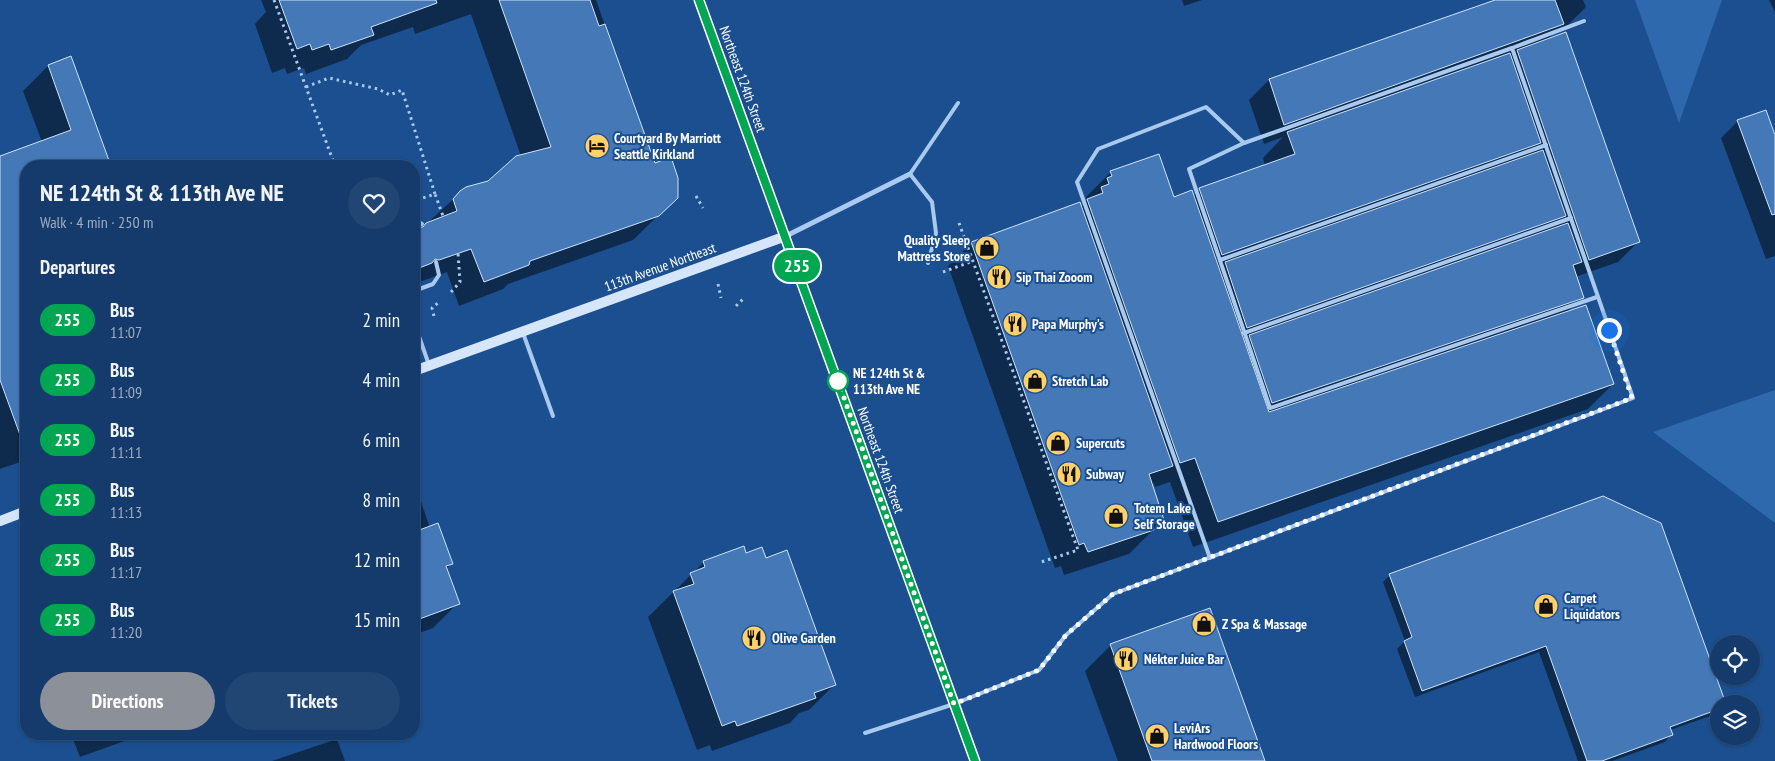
<!DOCTYPE html>
<meta charset="utf-8">
<style>
:root{--surface:#143b6b;--page:#214673;--text:#f1f3f6;--muted:#9dadc1;--line:#33557e;--accent:#8c9099}
body{margin:0;font-family:"PT Sans Narrow",sans-serif;background:var(--page);color:var(--text);height:100vh;display:flex;flex-direction:column;font-size:19px;white-space:nowrap}
*{box-sizing:border-box;margin:0}
p{font-size:16px;color:var(--muted)}
.icon{flex:none;width:28px;height:28px;fill:none;stroke:currentColor;stroke-width:2;stroke-linecap:round;stroke-linejoin:round}
.map{position:relative;flex:1;overflow:hidden}
.details{position:absolute;left:20px;top:160px;width:400px;height:580px;display:flex;flex-direction:column;background:var(--surface);border-radius:20px;box-shadow:0 1px 4px #0004,0 0 0 1px var(--line)}
.details>*{flex:none}
.badge{padding:0 10px;border-radius:16px;font-size:18px;line-height:32px}
.controls{position:absolute;left:1710px;top:635px;display:grid;gap:10px}
.controls a{display:grid;place-items:center;width:50px;height:50px;border-radius:50%;background:var(--surface);box-shadow:0 1px 4px #0004,0 0 0 1px var(--line);font-size:25px}
.you{position:absolute;width:25px;height:25px;margin:-12px;border:4px solid #fff;border-radius:50%;background:#1a73e8;box-shadow:0 0 0 8px #1a73e833}
.map>.badge{position:absolute;translate:-50% -50%;box-shadow:0 0 0 2px #fff}
h2{padding:0 20px;font-size:19px;line-height:45px}
.round{display:grid;place-items:center;flex:none;width:52px;height:52px;border-radius:26px;background:var(--page)}
.overview{display:flex;align-items:center;justify-content:space-between;height:85px;padding:0 20px}
h1{font-size:24px;font-weight:600;line-height:38px}
.action{display:flex;gap:10px;margin-top:auto;padding:10px 20px}
.action a{flex:1;height:58px;border-radius:30px;background:var(--accent);color:#fff;font-size:20px;font-weight:600;line-height:58px;text-align:center}
.action a+a{background:var(--page);color:var(--text)}
ul{padding:0;list-style:none}
li{display:flex;align-items:center;gap:15px;height:60px;padding:0 20px}
li div{flex:1}
li b{display:block;font-size:19px}
li em{font-style:normal}
li .badge{min-width:55px;font-weight:700;text-align:center}
.map>svg:first-child{display:block}
.green{fill:#2e69ad}
.shadow{fill:#0007}
.building{fill:#4478b7;stroke:#cfe3fa}
.lines{fill:none;stroke-linecap:round;stroke-linejoin:round}
.path{stroke:#a9c9ee;stroke-width:3;stroke-dasharray:2.5 4;stroke-linecap:butt}
.lane{stroke:#a9c9ee;stroke-width:4}
.street{stroke:#a9c9ee;stroke-width:5}
.secondary{stroke:#d6e6fa;stroke-width:10}
.line-casing{stroke:#fff;stroke-width:11}
.line{stroke:#00a651;stroke-width:8}
.walk{stroke:#fff;stroke-width:5;stroke-dasharray:0 9}
.stop-dot{fill:#fff;stroke:#00a651;stroke-width:2.5}
.labels{text-anchor:middle;dominant-baseline:central;stroke-width:4;stroke-linejoin:round;paint-order:stroke}
.street-label{font-size:14px;fill:#fff;stroke:#1b4f8f}
.poi-label{font-size:14px;font-weight:bold;fill:#fff;stroke:#1b4f8f;text-anchor:start}
.stop-label{font-size:14px;font-weight:bold;fill:#fff;stroke:#1b4f8f;text-anchor:start}
</style>
<div class="map">
<svg width="1775" height="761" viewBox="0 0 1775 761">
<rect width="100%" height="100%" fill="#1b4f8f"/>
<g class="green">
<path d="M1635,0H1722L1679,123Z"/>
<path d="M1775,390V523L1653,432Z"/>
</g>
<g class="shadow">
<path d="M261,0H596L654,165L677,197L633,240L508,284L503,289L459,306L447,272L414,284V229L422,228L461,192L489,182L521,156L471,14L415,34L413,27L361,45L347,59L306,74L304,68L287,74L285,68L272,73L255,24L266,12Z"/>
<path d="M1182,0H1202L1184,6Z"/>
<path d="M1499,0H1583L1586,7L1566,27L1556,31L1546,41L1638,242L1618,262L1575,277L1582,297L1567,312L1613,384L1588,409L1193,547L1170,482L1155,487L1154,483L1151,486L1163,520L1129,554L1064,575L1061,566L1055,568L948,266L971,243L1081,207L1087,200L1086,197L1111,172L1173,198L1193,196L1200,189L1265,166L1263,158L1283,137L1264,144L1249,100L1269,80Z"/>
<path d="M1769,0H1775V12Z"/>
<path d="M70,57L110,166H26V460L0,469V158L42,142L23,91L48,66Z"/>
<path d="M1738,121L1773,134L1775,131V256L1766,259L1721,138Z"/>
<path d="M414,481L430,528L451,564L446,569L458,603L433,628L414,635Z"/>
<path d="M745,554L765,559L834,685L809,710L799,713L790,723L712,751L710,745L697,750L648,617L704,562Z"/>
<path d="M1390,575L1719,704V713L1670,730L1671,735L1665,742L1612,761H1578L1539,652L1415,697L1397,649L1405,641L1383,582Z"/>
<path d="M1209,610L1263,761H1118L1085,671L1110,646Z"/>
<path d="M71,734H144L80,757Z"/>
<path d="M337,739L345,761H272Z"/>
</g>
<g class="building">
<path d="M279,0H436L437,3L371,27L374,35L331,50L329,44L312,50L310,44L297,49Z"/>
<path d="M499,0H590L599,26L605,24L655,163L671,157L678,178V198L659,216L530,261L529,265L484,282L471,249L439,260L435,259L432,263L414,270V227H423L426,223L457,211L453,199L460,191L466,187L488,181L516,156L551,147Z"/>
<path d="M1495,0H1555L1564,24L1284,125L1269,79Z"/>
<path d="M1566,32L1640,242L1589,260L1517,50Z"/>
<path d="M1510,53L1541,143L1222,255L1199,188L1295,154L1287,132Z"/>
<path d="M71,56L111,166H26V443H23L0,380V156L71,130L48,65Z"/>
<path d="M1766,110L1775,135V214L1772,215L1737,120Z"/>
<path d="M1543,150L1566,216L1247,328L1225,262Z"/>
<path d="M1159,154L1174,197L1192,190L1269,412L1586,305L1614,384L1218,522L1195,458L1180,463L1087,199L1103,193L1101,187L1109,184L1107,178L1112,176L1110,171Z"/>
<path d="M1080,202L1173,466L1149,474L1164,520L1153,524L1154,530L1088,552L1084,543L1079,545L971,242Z"/>
<path d="M1568,223L1582,262L1573,265L1584,298L1272,403L1249,335Z"/>
<path d="M1603,496L1661,523L1726,704H1719V709L1670,727L1673,735L1602,761H1587L1546,646L1422,691L1404,641L1412,637L1389,574Z"/>
<path d="M438,523L453,564L446,566L460,604L414,621V532Z"/>
<path d="M744,546L746,553L762,547L766,558L787,550L836,685L814,693L816,698L737,726L735,721L722,726L673,591L694,584L690,573L705,567L703,561Z"/>
<path d="M1210,608L1265,761H1152L1110,644Z"/>
</g>
<g class="lines">
<g class="path">
<path d="M274,0L335,166"/>
<path d="M306,87L329,78L378,89L390,95L402,90L435,194"/>
<path d="M696,196L703,208"/>
<path d="M417,200L435,194L443,216"/>
<path d="M959,223L1078,550L1038,563"/>
<path d="M943,272L973,261"/>
<path d="M718,284L721,298"/>
<path d="M451,292L460,282L458,253"/>
<path d="M736,306L744,298"/>
<path d="M434,316L432,308L439,302"/>
</g>
<g class="lane">
<path d="M1244,143L1189,169L1270,408L1597,297"/>
<path d="M414,219L422,224"/>
<path d="M1220,260L1546,145"/>
<path d="M928,263L936,233L932,202L910,174L958,103"/>
<path d="M414,291L433,284L439,275L436,262"/>
<path d="M414,322L429,365"/>
<path d="M523,333L553,416"/>
<path d="M1244,333L1571,218"/>
<path d="M1210,558L1077,182L1098,149L1206,107L1244,143L1512,48"/>
<path d="M865,733L954,704L1039,670L1066,635L1113,594L1633,398L1512,48L1584,21"/>
</g>
<path class="street" d="M786,236L910,174"/>
<g class="secondary">
<path d="M699,0L975,761"/>
<path d="M414,371L786,236"/>
<path d="M0,521L26,511"/>
</g>
</g>
<g class="lines">
<defs>
<path id="line" d="M699,0L975,761"/>
</defs>
<use href="#line" class="line-casing"/>
<use href="#line" class="line"/>
<path class="walk" d="M838,381L954,704L1039,670L1066,635L1113,594L1632,398L1609,330"/>
</g>
<defs>
<symbol id="hotel-disc" viewBox="-11 -11 22 22"><circle r="9.5" fill="#ffd166" stroke="#1b4f8f"/><path d="M-6-4.5h1.5V1H6V5H4.5V3h-9V5H-6ZM-4 0a1.8 1.8 0 1 1 3.6 0ZM.5 0V-2.5h3Q6-2.5 6 0Z" fill="#111"/></symbol>
<symbol id="shop-disc" viewBox="-11 -11 22 22"><circle r="9.5" fill="#ffd166" stroke="#1b4f8f"/><path d="M-5-2.5h2.3a2.7 3.5 0 0 1 5.4 0H5L5.5 6h-11ZM-1.5-2.5h3a1.5 2.3 0 0 0-3 0Z" fill="#111"/></symbol>
<symbol id="restaurant-disc" viewBox="-11 -11 22 22"><circle r="9.5" fill="#ffd166" stroke="#1b4f8f"/><path d="M-5-6h1v4h1v-4h1v4h1v-4h1v5L-1.5 .5V6h-2V.5L-5-1ZM5-6V6H3V1.5H1.5Q1.5-4 5-6Z" fill="#111"/></symbol>
</defs>
<g fill-rule="evenodd">
<use href="#hotel-disc" x="583" y="132" width="28" height="28"/>
<use href="#shop-disc" x="973" y="234" width="28" height="28"/>
<use href="#restaurant-disc" x="985" y="263" width="28" height="28"/>
<use href="#restaurant-disc" x="1001" y="310" width="28" height="28"/>
<use href="#shop-disc" x="1021" y="367" width="28" height="28"/>
<use href="#shop-disc" x="1044" y="429" width="28" height="28"/>
<use href="#restaurant-disc" x="1055" y="460" width="28" height="28"/>
<use href="#shop-disc" x="1102" y="502" width="28" height="28"/>
<use href="#shop-disc" x="1532" y="592" width="28" height="28"/>
<use href="#shop-disc" x="1190" y="610" width="28" height="28"/>
<use href="#restaurant-disc" x="740" y="624" width="28" height="28"/>
<use href="#restaurant-disc" x="1112" y="645" width="28" height="28"/>
<use href="#shop-disc" x="1143" y="722" width="28" height="28"/>
</g>
<circle class="stop-dot" cx="838" cy="381" r="10"/>
<g class="labels">
<g class="street-label">
<text transform="translate(743 79) rotate(70)">Northeast 124th Street</text>
<text transform="translate(660 267) rotate(-20)">113th Avenue Northeast</text>
<text transform="translate(881 460) rotate(70)">Northeast 124th Street</text>
</g>
<g class="poi-label">
<text x="614" y="138">Courtyard By Marriott<tspan x="614" dy="16">Seattle Kirkland</tspan></text>
<text x="970" y="240" text-anchor="end">Quality Sleep<tspan x="970" dy="16">Mattress Store</tspan></text>
<text x="1016" y="277">Sip Thai Zooom</text>
<text x="1032" y="324">Papa Murphy's</text>
<text x="1052" y="381">Stretch Lab</text>
<text x="1076" y="443">Supercuts</text>
<text x="1086" y="474">Subway</text>
<text x="1134" y="508">Totem Lake<tspan x="1134" dy="16">Self Storage</tspan></text>
<text x="1564" y="598">Carpet<tspan x="1564" dy="16">Liquidators</tspan></text>
<text x="1222" y="624">Z Spa &amp; Massage</text>
<text x="772" y="638">Olive Garden</text>
<text x="1144" y="659">Nékter Juice Bar</text>
<text x="1174" y="728">LeviArs<tspan x="1174" dy="16">Hardwood Floors</tspan></text>
</g>
<g class="stop-label">
<text x="853" y="373">NE 124th St &amp;<tspan x="853" dy="16">113th Ave NE</tspan></text>
</g>
</g>
</svg>
<div class="controls">
<a><svg class="icon" aria-label="locate" viewBox="0 0 24 24"><circle cx="12" cy="12" r="6"/><path d="M12 2v4M12 18v4M2 12h4M18 12h4"/></svg></a>
<a><svg class="icon" aria-label="layers" viewBox="0 0 24 24"><path d="M12 4l9 5-9 5-9-5zM3 14l9 5 9-5"/></svg></a>
</div>
<div class="you" style="left:1609px;top:330px"></div>
<b class="badge" style="left:797px;top:266px;background:#00a651;color:#fff">255</b>
<section class="details">
<div class="overview"><div><h1>NE 124th St &amp; 113th Ave NE</h1><p>Walk · 4 min · 250 m</p></div><a class="round"><svg class="icon" aria-label="heart" viewBox="0 0 24 24"><path d="M12 20l-8-8c-3-5 5-10 8-4 3-6 11-1 8 4z"/></svg></a></div>
<h2>Departures</h2>
<ul>
<li><span class="badge" style="background:#00a651;color:#fff">255</span><div><b>Bus</b><p>11:07</p></div><em>2 min</em></li>
<li><span class="badge" style="background:#00a651;color:#fff">255</span><div><b>Bus</b><p>11:09</p></div><em>4 min</em></li>
<li><span class="badge" style="background:#00a651;color:#fff">255</span><div><b>Bus</b><p>11:11</p></div><em>6 min</em></li>
<li><span class="badge" style="background:#00a651;color:#fff">255</span><div><b>Bus</b><p>11:13</p></div><em>8 min</em></li>
<li><span class="badge" style="background:#00a651;color:#fff">255</span><div><b>Bus</b><p>11:17</p></div><em>12 min</em></li>
<li><span class="badge" style="background:#00a651;color:#fff">255</span><div><b>Bus</b><p>11:20</p></div><em>15 min</em></li>
</ul>
<div class="action"><a>Directions</a><a>Tickets</a></div>
</section>
</div>
